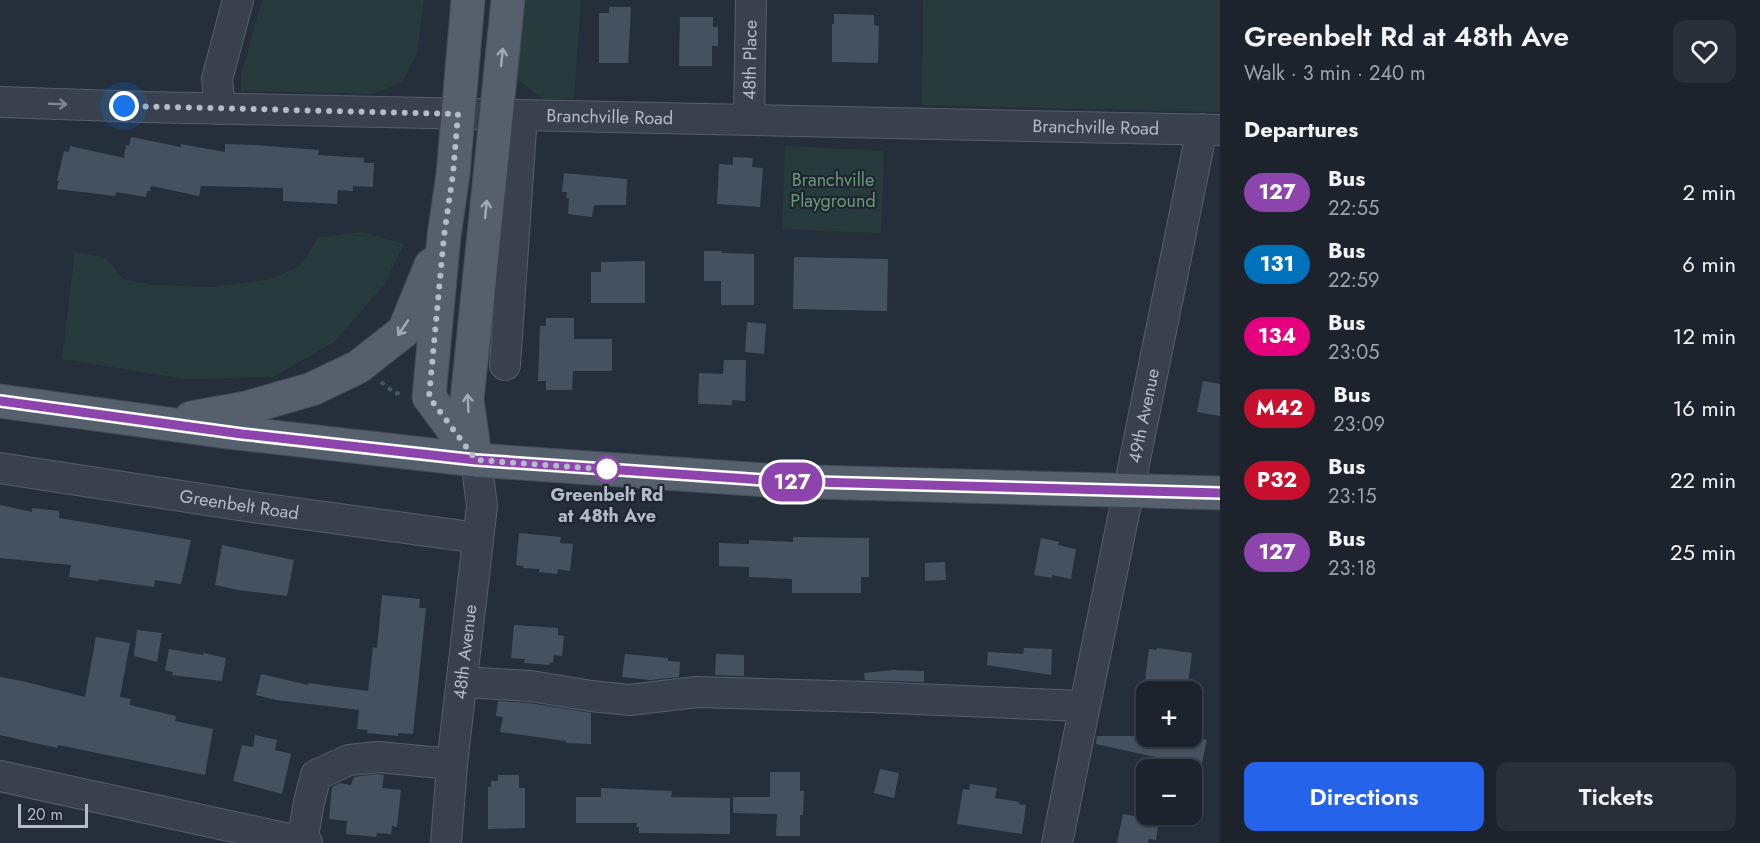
<!DOCTYPE html>
<meta charset="utf-8">
<style>
:root{--surface:#1c232d;--page:#292f39;--text:#f1f3f6;--muted:#a0a4aa;--line:#3a4049;--accent:#2563eb}
body{margin:0;font-family:Jost,sans-serif;background:var(--page);color:var(--text);height:100vh;display:flex;flex-direction:column;font-size:22px;white-space:nowrap}
*{box-sizing:border-box;margin:0}
p{font-size:20px;color:var(--muted)}
.icon{flex:none;width:33px;height:33px;fill:none;stroke:currentColor;stroke-width:2;stroke-linecap:round;stroke-linejoin:round}
.map{position:relative;flex:1;overflow:hidden}
.sheet{display:flex;flex-direction:column;background:var(--surface);width:540px}
.sheet>*{flex:none}
.badge{padding:0 12px;border-radius:20px;font-size:21px;line-height:39px}
.fabs{position:absolute;left:1136px;top:681px;display:grid;gap:12px}
.fabs a{display:grid;place-items:center;width:66px;height:66px;border-radius:12px;background:var(--surface);box-shadow:0 2px 4px #0004,0 0 0 2px var(--line);font-size:30px}
.scale{position:absolute;left:18px;bottom:15px;width:70px;box-sizing:border-box;padding-left:6px;border:3px solid #b4bcc8;border-top:0;font-size:16px;line-height:21px;white-space:nowrap;color:#b4bcc8;-webkit-text-stroke:4px #1d2631;paint-order:stroke}
.you{position:absolute;width:30px;height:30px;margin:-15px;border:4px solid #fff;border-radius:50%;background:#1a73e8;box-shadow:0 0 0 9px #1a73e833}
.map>.badge{position:absolute;translate:-50% -50%;box-shadow:0 0 0 3px #fff}
h2{padding:0 24px;font-size:22px;line-height:54px}
.round{display:grid;place-items:center;flex:none;width:63px;height:63px;border-radius:12px;background:var(--page)}
.head{display:flex;align-items:center;justify-content:space-between;height:102px;padding:0 24px}
h1{font-size:28px;font-weight:600;line-height:45px}
.primary-button{display:flex;gap:12px;margin-top:auto;padding:12px 24px}
.primary-button a{flex:1;height:69px;border-radius:12px;background:var(--accent);color:#fff;font-size:24px;font-weight:600;line-height:69px;text-align:center}
.primary-button a+a{background:var(--page);color:var(--text)}
ul{padding:0;list-style:none}
li{display:flex;align-items:center;gap:18px;height:72px;padding:0 24px}
li div{flex:1}
li b{display:block;font-size:22px}
li em{font-style:normal}
li .badge{min-width:66px;font-weight:700;text-align:center}
main{display:flex;flex:1;min-height:0}
.map>svg:first-child{display:block}
.green{fill:#273b3d}
.building{fill:#465160}
.lines{fill:none;stroke-linecap:round;stroke-linejoin:round}
.minor-casing{stroke:#565f6b;stroke-width:32}
.major-casing{stroke:#414a56;stroke-width:35}
.path{stroke:#45585a;stroke-width:4;stroke-dasharray:4.5 4.5;stroke-linecap:butt}
.minor{stroke:#38414d;stroke-width:30}
.major{stroke:#56606c;stroke-width:33}
.oneway{stroke:#a1aab6}
.oneway2{stroke:#7c8591}
.line-casing{stroke:#fff;stroke-width:14}
.line{stroke:#8e44ad;stroke-width:9}
.walk{stroke:#b4bcc8;stroke-width:6;stroke-dasharray:0 10.8}
.stop-dot{fill:#fff;stroke:#8e44ad;stroke-width:3}
.labels{text-anchor:middle;dominant-baseline:central;stroke-width:4.5;stroke-linejoin:round;paint-order:stroke}
.street-label{font-size:18px;fill:#b4bcc8;stroke:#1d2631}
.park-label{font-size:18px;fill:#6c9876;stroke:#1d2631}
.stop-label{font-size:18px;font-weight:bold;fill:#b4bcc8;stroke:#1d2631}
</style>
<main>
<div class="map">
<svg width="1220" height="843" viewBox="0 0 1220 843">
<rect width="100%" height="100%" fill="#252f3c"/>
<g class="green">
<path d="M262,0H424L417,53L402,82L373,94L241,91V75Z"/>
<path d="M526,0H581L574,98L544,100L515,77Z"/>
<path d="M923,0H1220V112L922,105Z"/>
<path d="M785,146L884,151L881,233L782,229Z"/>
<path d="M363,232L404,244L384,285L334,342L273,377L185,379L62,359L75,253L105,257L123,279L152,285L212,287L272,279L300,266L319,237Z"/>
</g>
<g class="building">
<path d="M609,7H631L628,63H599V13H609Z"/>
<path d="M834,14L874,15V25L879,26L878,63L832,62V24H834Z"/>
<path d="M680,17H713V27H718V46H712V66H679Z"/>
<path d="M131,137L181,147V144L225,152V144L255,145L319,150L318,155L364,158V163H374L373,187L353,186V191L338,190L337,204L283,201V188L201,186L199,196L151,186L150,191H147L146,197L116,192L115,196L57,189L59,181H57L64,151L69,152L70,146L124,158L126,145L129,146Z"/>
<path d="M733,157L753,158L752,167L763,168L760,207L717,204L719,164L733,165Z"/>
<path d="M564,173L627,179L626,205H594L592,217L568,214L569,198H566L567,192H562Z"/>
<path d="M704,251H722V253L754,254V305H721V281H704Z"/>
<path d="M794,257L888,259L887,311L793,309Z"/>
<path d="M645,261V303H591V272H601V262Z"/>
<path d="M546,318H574V339H612V371H573L572,390H546V381H538L540,326H546Z"/>
<path d="M747,322L766,324L764,354L745,352Z"/>
<path d="M724,360H746L745,401L732,400V405L698,404L699,373L723,374Z"/>
<path d="M1203,381L1220,384V416L1197,412Z"/>
<path d="M0,505L32,512V508L59,511V518L191,540L181,584L155,580L154,587L99,579L98,581L69,577L71,565L0,558Z"/>
<path d="M519,533L561,537L560,543L573,544L570,571L558,569L557,574L539,572V569L523,568V566L516,565Z"/>
<path d="M793,537L869,538V577H861V593H792V579L749,577V567L719,566V543L749,544V540L793,542Z"/>
<path d="M1041,538L1059,542L1058,545L1076,549L1071,579L1052,575V578L1034,575Z"/>
<path d="M222,545L294,560L287,596L238,590L215,585Z"/>
<path d="M945,562L946,580L925,581V563Z"/>
<path d="M382,595L420,599L419,608H426L413,734L398,733V736L367,733L368,730L357,729L359,710L276,700L256,695L261,674L308,685V683L368,691L373,647L377,648Z"/>
<path d="M514,625L558,628V635L564,636L562,656L554,655L553,663L550,662L549,665L524,663L525,659L511,658Z"/>
<path d="M137,630L162,633L157,662L134,656Z"/>
<path d="M96,637L130,643L120,697L131,699L130,705L176,716L175,721L213,729L205,775L58,745L57,748L0,735V677L22,681L85,697Z"/>
<path d="M1024,648L1052,649L1051,675L987,665L988,652L1023,654Z"/>
<path d="M1157,648L1192,653L1187,692H1148L1149,689H1144L1149,649L1157,650Z"/>
<path d="M169,649L203,655V653L226,658L222,681L172,675L173,672L165,670Z"/>
<path d="M625,654L668,658V661L680,662L679,677L650,680L622,677Z"/>
<path d="M716,654L744,655V676L715,675Z"/>
<path d="M893,670L924,671V682L865,680L864,673Z"/>
<path d="M498,701L529,703L591,713V744L566,743V741L500,732L503,717L496,716Z"/>
<path d="M255,735L277,740L275,750L291,754L282,794L233,781L242,745L253,747Z"/>
<path d="M1097,736H1192L1207,740L1201,767L1096,744Z"/>
<path d="M880,769L899,773L894,798L874,793Z"/>
<path d="M770,772H800V791H804L803,815H800V836H776L777,814L733,813V797H770Z"/>
<path d="M377,774L384,775L382,788L401,790L397,827L392,826L391,834L377,833L376,837L346,834L347,821L329,819L332,787L339,783L351,785L354,777Z"/>
<path d="M498,775H519V788H525V828L488,829V787H491V781H498Z"/>
<path d="M970,784L997,788L995,798L1019,802V804L1026,805L1022,834L957,824L963,789L969,790Z"/>
<path d="M601,788L672,791L671,797L730,798V834L639,833V827H636L637,823H576V797H601Z"/>
<path d="M1123,814L1159,821L1156,840L1149,839L1148,843H1117Z"/>
</g>
<g class="lines">
<defs>
<g id="minor">
<path id="s1" d="M0,102L145,107L1220,130"/>
<path d="M220,109L217,79L238,0"/>
<path id="s2" d="M749,120L751,0"/>
<path d="M505,365L522,115"/>
<path id="s3" d="M0,468L259,508L478,538"/>
<path d="M462,682L531,686L591,696L630,700L696,692L868,697L1084,706"/>
<path d="M0,776L307,843"/>
<path d="M302,842L309,802L316,775L349,760L378,757L452,764"/>
<path id="s4" d="M446,843L452,764L482,506L476,460"/>
<path id="s5" d="M1057,843L1202,129"/>
</g>
<g id="major">
<path d="M468,0L453,174L444,236L429,397L476,460"/>
<path d="M0,401L220,431L476,460L778,481L1220,493"/>
<path d="M191,418L246,408L312,389L358,367L404,331L431,265"/>
<path d="M475,456L467,400L508,0"/>
</g>
</defs>
<use href="#minor" class="minor-casing"/>
<use href="#major" class="major-casing"/>
<path class="path" d="M381,382L395,393L403,394"/>
<use href="#minor" class="minor"/>
<use href="#major" class="major"/>
</g>
<defs><path id="oneway-shaft" d="M-6 0H5M1.5-3L5.5 0L1.5 3" fill="none" stroke-width="1.6" stroke-linecap="round" stroke-linejoin="round" transform="scale(1.5)"/></defs>
<g class="oneway">
<use href="#oneway-shaft" transform="translate(502 57) rotate(-84)"/>
<use href="#oneway-shaft" transform="translate(486 209) rotate(-84)"/>
<use href="#oneway-shaft" transform="translate(403 328) rotate(124)"/>
<use href="#oneway-shaft" transform="translate(468 403) rotate(-93)"/>
</g>
<use class="oneway2" href="#oneway-shaft" transform="translate(58 104) rotate(2)"/>
<g class="lines">
<defs>
<path id="line" d="M0,401L242,434L476,460L778,481L1220,493"/>
</defs>
<use href="#line" class="line-casing"/>
<use href="#line" class="line"/>
<path class="walk" d="M124,106L458,114L453,174L444,236L429,397L476,460L615,470L607,469"/>
</g>
<circle class="stop-dot" cx="607" cy="469" r="12"/>
<g class="labels">
<g class="street-label">
<text stroke="none"><textPath href="#s2" startOffset="60">48th Place</textPath></text>
<text stroke="none"><textPath href="#s1" startOffset="610">Branchville Road</textPath></text>
<text stroke="none"><textPath href="#s1" startOffset="1096">Branchville Road</textPath></text>
<text stroke="none"><textPath href="#s5" startOffset="436">49th Avenue</textPath></text>
<text stroke="none"><textPath href="#s3" startOffset="242">Greenbelt Road</textPath></text>
<text stroke="none"><textPath href="#s4" startOffset="192">48th Avenue</textPath></text>
</g>
<g class="park-label">
<text x="833" y="180">Branchville<tspan x="833" dy="21">Playground</tspan></text>
</g>
<g class="stop-label">
<text x="607" y="495">Greenbelt Rd<tspan x="607" dy="21">at 48th Ave</tspan></text>
</g>
</g>
</svg>
<div class="fabs">
<a>+</a>
<a>−</a>
</div>
<div class="scale">20 m</div>
<div class="you" style="left:124px;top:106px"></div>
<b class="badge" style="left:792px;top:482px;background:#8e44ad;color:#fff">127</b>
</div>
<section class="sheet">
<div class="head"><div><h1>Greenbelt Rd at 48th Ave</h1><p>Walk · 3 min · 240 m</p></div><a class="round"><svg class="icon" aria-label="heart" viewBox="0 0 24 24"><path d="M12 20l-8-8c-3-5 5-10 8-4 3-6 11-1 8 4z"/></svg></a></div>
<h2>Departures</h2>
<ul>
<li><span class="badge" style="background:#8e44ad;color:#fff">127</span><div><b>Bus</b><p>22:55</p></div><em>2 min</em></li>
<li><span class="badge" style="background:#0072bc;color:#fff">131</span><div><b>Bus</b><p>22:59</p></div><em>6 min</em></li>
<li><span class="badge" style="background:#e6007e;color:#fff">134</span><div><b>Bus</b><p>23:05</p></div><em>12 min</em></li>
<li><span class="badge" style="background:#c8102e;color:#fff">M42</span><div><b>Bus</b><p>23:09</p></div><em>16 min</em></li>
<li><span class="badge" style="background:#c8102e;color:#fff">P32</span><div><b>Bus</b><p>23:15</p></div><em>22 min</em></li>
<li><span class="badge" style="background:#8e44ad;color:#fff">127</span><div><b>Bus</b><p>23:18</p></div><em>25 min</em></li>
</ul>
<div class="primary-button"><a>Directions</a><a>Tickets</a></div>
</section>
</main>
